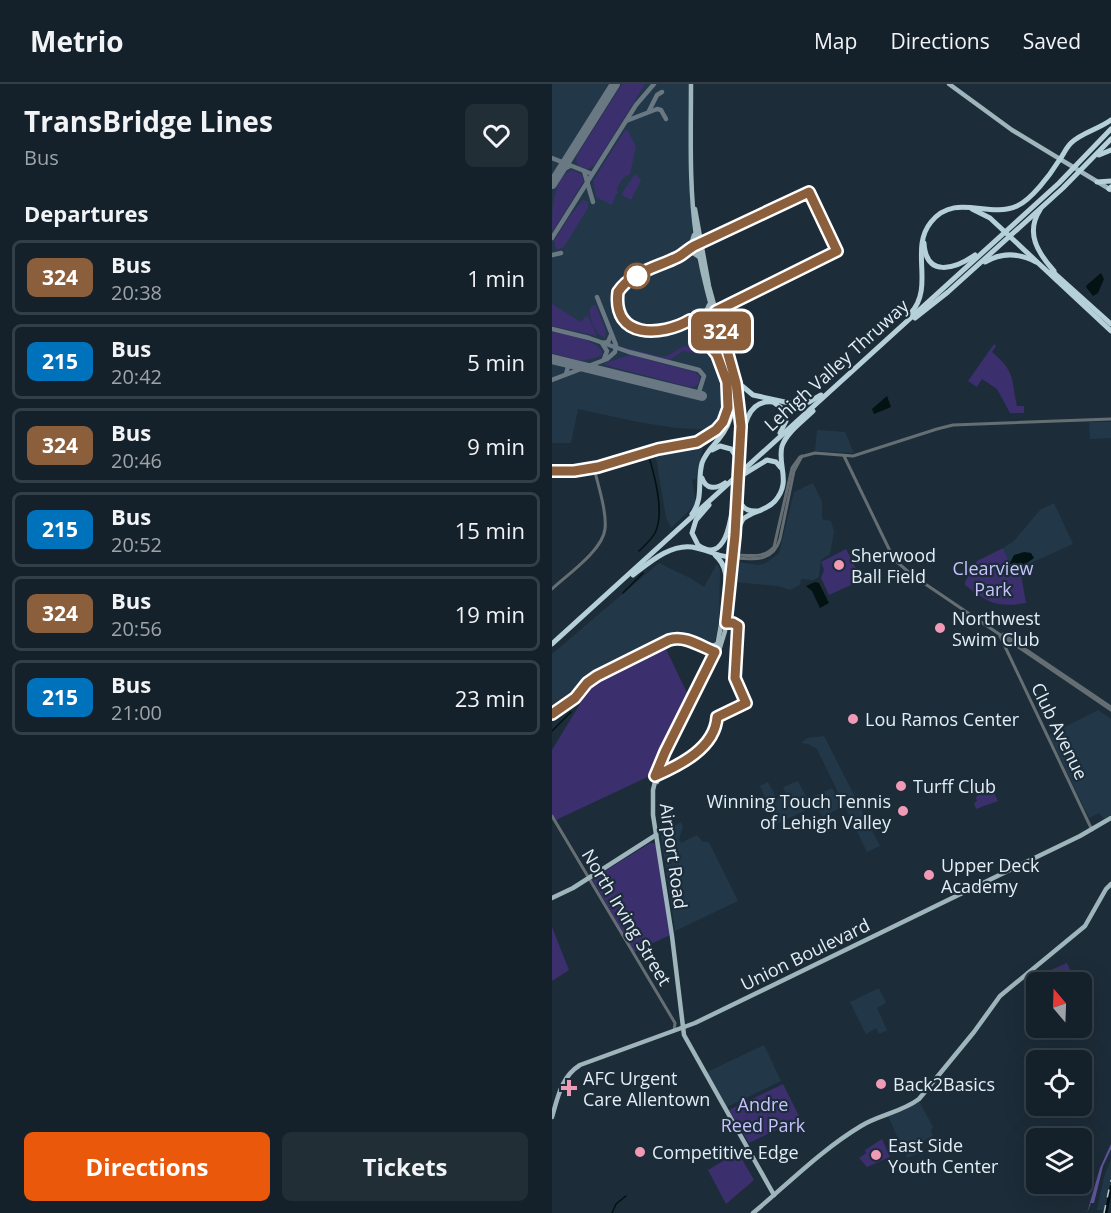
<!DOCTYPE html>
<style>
:root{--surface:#15212a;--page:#222e36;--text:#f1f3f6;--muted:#9da3a8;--line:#343e47;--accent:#ea580c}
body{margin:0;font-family:"Open Sans",sans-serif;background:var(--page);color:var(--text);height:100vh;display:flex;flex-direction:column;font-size:22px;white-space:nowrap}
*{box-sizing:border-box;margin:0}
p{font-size:20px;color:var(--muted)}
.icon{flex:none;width:33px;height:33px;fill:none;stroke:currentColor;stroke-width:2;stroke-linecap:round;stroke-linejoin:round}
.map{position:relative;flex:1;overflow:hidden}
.panel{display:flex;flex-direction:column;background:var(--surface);width:552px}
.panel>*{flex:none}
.badge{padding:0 12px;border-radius:9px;font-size:21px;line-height:39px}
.needle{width:39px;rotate:341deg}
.fabs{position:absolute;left:474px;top:888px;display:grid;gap:12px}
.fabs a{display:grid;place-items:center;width:66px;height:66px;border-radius:9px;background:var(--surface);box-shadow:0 6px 24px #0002,0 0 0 2px var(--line);font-size:30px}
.map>.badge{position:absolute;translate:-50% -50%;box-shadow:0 0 0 3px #fff}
h2{padding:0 24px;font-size:22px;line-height:54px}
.round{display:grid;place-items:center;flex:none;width:63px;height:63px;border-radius:9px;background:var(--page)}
.headline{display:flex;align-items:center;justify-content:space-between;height:102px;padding:0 24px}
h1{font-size:28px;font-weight:700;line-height:45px}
.button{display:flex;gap:12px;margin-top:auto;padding:12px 24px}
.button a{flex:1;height:69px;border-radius:9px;background:var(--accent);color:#fff;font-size:24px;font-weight:700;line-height:69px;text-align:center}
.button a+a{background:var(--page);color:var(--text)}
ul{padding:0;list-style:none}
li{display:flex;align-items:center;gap:18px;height:75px;margin:0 12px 9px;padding:0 12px;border:3px solid var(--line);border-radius:9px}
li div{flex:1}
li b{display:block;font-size:22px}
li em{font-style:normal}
li .badge{min-width:66px;font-weight:700;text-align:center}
header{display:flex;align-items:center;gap:36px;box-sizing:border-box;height:84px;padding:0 30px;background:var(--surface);border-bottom:2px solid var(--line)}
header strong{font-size:28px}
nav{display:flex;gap:33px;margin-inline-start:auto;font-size:21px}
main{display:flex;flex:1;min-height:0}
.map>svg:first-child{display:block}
.built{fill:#223849}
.green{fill:#3b2f6e}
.forest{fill:#60559b}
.water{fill:#031212}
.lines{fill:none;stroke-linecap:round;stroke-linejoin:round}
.stream{stroke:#031212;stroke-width:1.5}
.canal{stroke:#031212;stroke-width:3}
.taxiway{stroke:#6a7883;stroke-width:4.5}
.runway{stroke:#6a7883;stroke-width:10}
.minor{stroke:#656f73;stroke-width:3}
.major{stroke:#9eb5bc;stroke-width:4.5}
.highway{stroke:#b5d0d9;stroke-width:5}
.rail{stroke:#b9c5ce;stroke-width:1.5;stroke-dasharray:8 8;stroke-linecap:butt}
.line-casing{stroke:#fff;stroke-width:14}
.line{stroke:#8b5e3c;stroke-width:9}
.stop-dot{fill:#fff;stroke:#8b5e3c;stroke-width:3}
.poi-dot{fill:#f09ab6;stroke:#1c2c38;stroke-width:2}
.labels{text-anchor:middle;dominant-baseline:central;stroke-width:4.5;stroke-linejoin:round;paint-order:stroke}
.street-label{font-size:18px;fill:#e2edf5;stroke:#1c2c38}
.poi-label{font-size:18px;fill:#e2edf5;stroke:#1c2c38;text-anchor:start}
.park-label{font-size:18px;fill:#c8c2fe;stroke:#1c2c38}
</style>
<header>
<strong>Metrio</strong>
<nav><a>Map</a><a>Directions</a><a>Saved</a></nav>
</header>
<main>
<section class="panel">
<div class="headline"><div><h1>TransBridge Lines</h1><p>Bus</p></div><a class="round"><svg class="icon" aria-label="heart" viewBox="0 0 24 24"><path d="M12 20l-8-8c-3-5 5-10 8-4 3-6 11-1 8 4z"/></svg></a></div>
<h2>Departures</h2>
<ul>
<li><span class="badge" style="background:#8b5e3c;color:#fff">324</span><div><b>Bus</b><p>20:38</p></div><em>1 min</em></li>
<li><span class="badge" style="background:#0072bc;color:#fff">215</span><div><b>Bus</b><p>20:42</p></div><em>5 min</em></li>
<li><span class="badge" style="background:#8b5e3c;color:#fff">324</span><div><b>Bus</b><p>20:46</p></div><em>9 min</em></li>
<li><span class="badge" style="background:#0072bc;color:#fff">215</span><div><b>Bus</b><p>20:52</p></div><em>15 min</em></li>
<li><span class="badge" style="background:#8b5e3c;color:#fff">324</span><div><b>Bus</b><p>20:56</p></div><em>19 min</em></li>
<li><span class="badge" style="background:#0072bc;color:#fff">215</span><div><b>Bus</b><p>21:00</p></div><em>23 min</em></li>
</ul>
<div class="button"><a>Directions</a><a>Tickets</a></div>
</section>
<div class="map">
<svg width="559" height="1129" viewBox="0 0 559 1129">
<rect width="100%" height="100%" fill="#1c2c38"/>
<g class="built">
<path d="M0,0H137L141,159L158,221L154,228L147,232L143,241L149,254L158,264L169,286L175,310V318L171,331L161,346L124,344L86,338L26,325L19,359H0Z"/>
<path d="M537,338H559V354L538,355Z"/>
<path d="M265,346L293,348L302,369L263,367Z"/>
<path d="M152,359L144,395L140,396L144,420L119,444L114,433L103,368Z"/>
<path d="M261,399L270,418V435L279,437L282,448L278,470L269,476L267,493L261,496L249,495L248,501L238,506L226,502L182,498L185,478L207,481L214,479L227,469L242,408Z"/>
<path d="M502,419L521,460L461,487L451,464L462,457L488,426Z"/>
<path d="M107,479L138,494L152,503L165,480L168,485L167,539L162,560L159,561L133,553L118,554L43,590L37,595L23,613L0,629V570Z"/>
<path d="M546,626L559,635V731L552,735L547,729L537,734L497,651Z"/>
<path d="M272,652L328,762L315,768L265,665L256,660L249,659L256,654Z"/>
<path d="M246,697L257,718L255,719L258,724L225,740L208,702L216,698L225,715L234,710L231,703Z"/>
<path d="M280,704L290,723L270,733L260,713Z"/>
<path d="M129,738L131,743L127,755L129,759L145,751L151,758H157L186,817L123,847L109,751Z"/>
<path d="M327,904L334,919L325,924L335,946L327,950L324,944L314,950L298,918Z"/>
<path d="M212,961L229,997L175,1023L155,988Z"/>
<path d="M367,1017L381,1043L379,1047L381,1052L366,1059L369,1068L355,1074L336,1032L357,1024Z"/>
<path d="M559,1076V1100L552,1129V1126H545L552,1093Z"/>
</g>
<g class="green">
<path d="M70,0H93L43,81L36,85L27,82L24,77L25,71Z"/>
<path d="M73,46L76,47L84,63L78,90L71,94L65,104L66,110H64L60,121L44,113L41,97Z"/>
<path d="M20,86L29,90L32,97L0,148C0,129 0,94 20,86Z"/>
<path d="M83,90L89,96L79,116L71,112L70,109Z"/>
<path d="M31,116L36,118V124L12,163L4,166L2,157L17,133Z"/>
<path d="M0,220L29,238L34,232H36L45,252L0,242Z"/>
<path d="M42,221L44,222L54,247L53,254C43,250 37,235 38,224Z"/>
<path d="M0,248C13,251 45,255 50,268L49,272L30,277L0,269Z"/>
<path d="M442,260L444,262L440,268C464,288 459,295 465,322H472V329H458L445,305L430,295L425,303L416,297Z"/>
<path d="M132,262L152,267L146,270L131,267L118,276L75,266L70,263L110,273L117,271Z"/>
<path d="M78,271L143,288L147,292V298L144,302L137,303L53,281V279Z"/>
<path d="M451,464L461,486L468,485L474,519C446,524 435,519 413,501V498L425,477Z"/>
<path d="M294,465L310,496L277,511L269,494L272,486L269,478Z"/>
<path d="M112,561L138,615L112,665L102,690L4,736L0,731V666L31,615L48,594Z"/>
<path d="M439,703L446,717L424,725L422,719L425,717L424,714L427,709Z"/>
<path d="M98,759H102L104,762L118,851L82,868L40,795Z"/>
<path d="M0,843L17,886L0,897Z"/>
<path d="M515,879L524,898H496L492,889Z"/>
<path d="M231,1000L248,1034L197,1059L177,1026Z"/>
<path d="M330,1055L338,1073L315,1083L307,1074L314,1069L313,1066Z"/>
<path d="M186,1068L202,1096L174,1120L156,1086Z"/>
</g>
<path class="forest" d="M559,1060V1065L551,1082L542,1119H539L535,1129L548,1084Z"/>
<g class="water">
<path d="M549,189L552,195L546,209L541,212L534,203L535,201Z"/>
<path d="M335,312L339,323L322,330L320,325Z"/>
<path d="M472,468L479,469L482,474L465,486H462L458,479L462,471Z"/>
<path d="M263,498L267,499L277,519L268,524L260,507L254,502Z"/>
</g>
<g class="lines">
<g class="stream">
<path d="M87,467C93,461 99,456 103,449C113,429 103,393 97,373"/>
<path d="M71,509L91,489"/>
<path d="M0,647L19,628"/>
<path d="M60,1129L64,1120L74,1112"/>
</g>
<path class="canal" d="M554,1129L559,1103"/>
<g class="taxiway">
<path d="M97,27L105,11L110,8"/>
<path d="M74,37L105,25L109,26L114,35"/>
<path d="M0,74L40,90"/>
<path d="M8,87L18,82"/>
<path d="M32,87L41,118"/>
<path d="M0,154L84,21L102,0"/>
<path d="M0,171L9,169"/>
<path d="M0,245L37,254L77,268L147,286L152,292L146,311"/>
<path d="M52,275L55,267L50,259L56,258L59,251"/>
<path d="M10,277L16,283L14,290"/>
<path d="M0,296L55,275L63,268L64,261L45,213"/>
</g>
<g class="runway">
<path d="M0,100L63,0"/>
<path d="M0,275L150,312"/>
</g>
<g class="minor">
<path d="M138,236L142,237L148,249"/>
<path d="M144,240L147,233L153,230"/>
<path d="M292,372L338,467L345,478L360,491L559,626"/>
<path d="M180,472C196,469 209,477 222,463L240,384L248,373L263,369L301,372L385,345L401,341L559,335"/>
<path d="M180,474C200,475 221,479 228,455L242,387L250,372"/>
<path d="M0,505C15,491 51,466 53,445C55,428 46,401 42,384C63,379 83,371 104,366C118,362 132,362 145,358C173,348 181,320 174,294C168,272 151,258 147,241L149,235L162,228"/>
<path d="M451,550L559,623"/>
<path d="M448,552L540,746"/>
<path d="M139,558L163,568"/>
<path d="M0,630L23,614L35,599L45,592L117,557L130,554L158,563"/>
<path d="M0,732L123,939L122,947"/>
</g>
<g class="major">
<path d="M139,0C139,50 137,102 144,152C151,201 167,248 180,296"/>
<path d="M397,0L460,46L559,106"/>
<path d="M143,125L157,202L177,275"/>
<path d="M138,164L142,151"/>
<path d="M134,171L141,169L147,173"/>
<path d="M153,230L157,221"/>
<path d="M181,288L185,307"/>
<path d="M182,304L187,336L186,376"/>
<path d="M176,493L181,435"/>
<path d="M174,513L165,563L107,681L101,706V731L120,852L132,951L222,1111"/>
<path d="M158,563L167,559"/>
<path d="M142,617L165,573L173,547L183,451L188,375"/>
<path d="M111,679L112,682L117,685"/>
<path d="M105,698L113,675"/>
<path d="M0,814L21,804L104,751"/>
<path d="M0,1033C6,1013 9,993 28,981L143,939L528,752L559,734"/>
<path d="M201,1129C236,1100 269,1066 309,1042C327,1031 350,1028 367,1015L422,948L448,912L533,842L554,805L559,800"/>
</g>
<g class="highway">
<path d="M547,71L559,66"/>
<path d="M545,98L559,97"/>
<path d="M557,105L559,103"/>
<path d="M420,125L438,134L559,247"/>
<path d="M488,126C473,149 486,169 502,187"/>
<path d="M372,159C374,194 403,185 423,171"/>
<path d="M433,178C450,168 467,169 484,178"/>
<path d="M500,187L559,240"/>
<path d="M359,229C383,202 357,165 379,138C403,108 436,135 465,122C479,116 498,91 506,78C511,72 513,65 519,59C529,49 547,45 559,36"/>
<path d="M363,234L396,208L511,104L559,55"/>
<path d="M177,273L189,301L201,311L242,320L257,318L269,311"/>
<path d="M160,366L168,362L179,365L184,372L185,387"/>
<path d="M189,368C191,348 193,315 221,318L231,325L234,337L228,349"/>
<path d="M192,390L215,376L224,378L229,384"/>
<path d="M150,394C154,406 164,405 173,399"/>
<path d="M186,403C186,417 189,428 205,427"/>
<path d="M157,421L144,436L140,449L146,461C177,483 180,425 183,407"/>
<path d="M140,430C152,414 145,397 150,379C153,370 160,363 166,356C183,336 182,318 179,293"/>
<path d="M183,451L191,435C201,427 214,427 223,417C240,397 225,382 230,362C235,348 251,337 261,327"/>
<path d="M163,471C177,483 174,498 173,514"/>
<path d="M81,491C97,479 118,460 140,463C153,465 165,472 177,473"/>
<path d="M0,560L507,99L559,45"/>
</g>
<path class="rail" d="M552,1129L559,1096"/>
</g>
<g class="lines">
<defs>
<path id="line" d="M0,387H22L46,383L106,365L145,358L164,346L171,338L176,324L175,298L165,271L147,248L143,238L138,236C109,253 60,255 66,208C79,188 106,183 126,173C132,170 136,165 142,162L257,108L285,167L164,227L184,299L189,342L183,451L174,539H181L186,542L183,594L194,619L165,633C163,664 128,681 103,692L113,668L163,568C148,562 133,551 117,556L45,592L35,599L23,614L0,630"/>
</defs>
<use href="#line" class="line-casing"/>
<use href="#line" class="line"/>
</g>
<circle class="stop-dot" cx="85" cy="192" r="12"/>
<g class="poi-dot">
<circle cx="287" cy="481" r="6"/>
<circle cx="388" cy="544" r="6"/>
<circle cx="301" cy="635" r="6"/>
<circle cx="349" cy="702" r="6"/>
<circle cx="351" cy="727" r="6"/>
<circle cx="377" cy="791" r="6"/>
<circle cx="329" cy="1000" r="6"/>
<path d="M14 995h6v6h6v6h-6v6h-6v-6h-6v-6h6z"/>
<circle cx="88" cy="1068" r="6"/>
<circle cx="324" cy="1071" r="6"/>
</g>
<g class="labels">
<g class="street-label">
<text transform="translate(284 281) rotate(-42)">Lehigh Valley Thruway</text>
<text transform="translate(508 647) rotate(64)">Club Avenue</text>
<text transform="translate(122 772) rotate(82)">Airport Road</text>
<text transform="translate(75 833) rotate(59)">North Irving Street</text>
<text transform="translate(253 870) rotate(-26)">Union Boulevard</text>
</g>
<g class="poi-label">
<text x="299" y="471">Sherwood<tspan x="299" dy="21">Ball Field</tspan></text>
<text x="400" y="534">Northwest<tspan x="400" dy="21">Swim Club</tspan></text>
<text x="313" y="635">Lou Ramos Center</text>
<text x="361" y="702">Turff Club</text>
<text x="339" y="717" text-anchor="end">Winning Touch Tennis<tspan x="339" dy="21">of Lehigh Valley</tspan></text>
<text x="389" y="781">Upper Deck<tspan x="389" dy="21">Academy</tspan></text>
<text x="31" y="994">AFC Urgent<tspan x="31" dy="21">Care Allentown</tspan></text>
<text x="341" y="1000">Back2Basics</text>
<text x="336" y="1061">East Side<tspan x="336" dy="21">Youth Center</tspan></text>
<text x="100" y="1068">Competitive Edge</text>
</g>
<g class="park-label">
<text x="441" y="484">Clearview<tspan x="441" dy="21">Park</tspan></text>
<text x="211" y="1020">Andre<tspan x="211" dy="21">Reed Park</tspan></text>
</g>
</g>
</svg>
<div class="fabs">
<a><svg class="needle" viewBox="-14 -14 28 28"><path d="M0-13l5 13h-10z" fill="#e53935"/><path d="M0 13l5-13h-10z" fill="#9da3a8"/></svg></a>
<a><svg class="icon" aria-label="locate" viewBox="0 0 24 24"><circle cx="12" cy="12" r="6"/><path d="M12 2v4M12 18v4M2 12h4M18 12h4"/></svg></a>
<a><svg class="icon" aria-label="layers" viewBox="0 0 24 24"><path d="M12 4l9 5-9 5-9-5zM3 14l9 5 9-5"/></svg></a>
</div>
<b class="badge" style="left:169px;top:247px;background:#8b5e3c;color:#fff">324</b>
</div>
</main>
